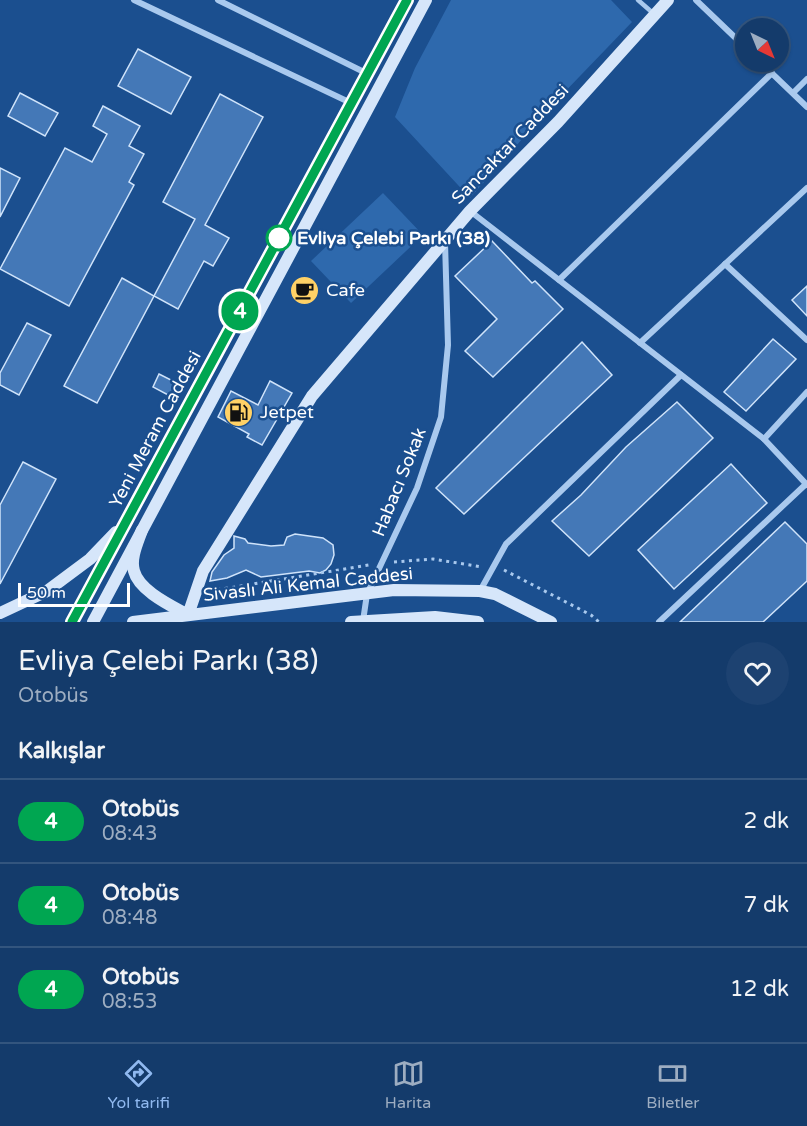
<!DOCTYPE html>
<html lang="tr">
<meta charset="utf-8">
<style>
:root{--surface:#143b6b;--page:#1d4271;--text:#f1f3f6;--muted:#9dadc1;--line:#33557e;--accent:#90b9f0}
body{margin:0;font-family:"Varela Round",sans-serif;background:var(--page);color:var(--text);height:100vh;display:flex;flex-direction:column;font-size:22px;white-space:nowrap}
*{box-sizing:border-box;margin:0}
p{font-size:20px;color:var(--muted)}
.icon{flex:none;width:33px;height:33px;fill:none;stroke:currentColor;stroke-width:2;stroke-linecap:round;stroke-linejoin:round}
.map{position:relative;height:622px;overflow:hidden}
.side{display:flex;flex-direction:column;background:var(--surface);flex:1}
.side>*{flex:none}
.badge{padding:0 12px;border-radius:20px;font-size:21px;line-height:39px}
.needle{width:39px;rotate:137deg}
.tools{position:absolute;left:735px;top:18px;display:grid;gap:12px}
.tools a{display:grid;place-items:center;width:54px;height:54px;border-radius:50%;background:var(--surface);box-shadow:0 2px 4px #0004,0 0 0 2px var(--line);font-size:30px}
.scale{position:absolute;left:18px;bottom:15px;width:112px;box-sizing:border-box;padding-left:6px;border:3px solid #fff;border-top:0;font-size:16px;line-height:21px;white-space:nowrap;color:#fff;-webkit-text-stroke:4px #1b4f8f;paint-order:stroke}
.map>.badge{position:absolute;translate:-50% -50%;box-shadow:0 0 0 3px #fff}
h2{padding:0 18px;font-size:22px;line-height:54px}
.round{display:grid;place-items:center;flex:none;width:63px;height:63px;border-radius:32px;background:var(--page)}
.summary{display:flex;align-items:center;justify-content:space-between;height:102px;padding:0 18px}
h1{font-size:28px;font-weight:600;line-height:45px}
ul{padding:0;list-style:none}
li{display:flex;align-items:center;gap:18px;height:84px;padding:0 18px;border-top:2px solid var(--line)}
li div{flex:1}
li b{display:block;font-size:22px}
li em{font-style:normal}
li .badge{min-width:66px;font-weight:700;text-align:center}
.menu{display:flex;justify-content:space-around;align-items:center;height:84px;border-top:2px solid var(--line);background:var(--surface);font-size:16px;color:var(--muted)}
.menu a{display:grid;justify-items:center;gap:3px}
.menu .active{color:var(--accent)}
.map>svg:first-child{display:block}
.green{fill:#2e69ad}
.building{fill:#4478b7;stroke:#cfe3fa;stroke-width:1.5}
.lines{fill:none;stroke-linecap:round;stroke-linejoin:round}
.path{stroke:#a9c9ee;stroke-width:3;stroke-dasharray:3 4.5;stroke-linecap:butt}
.lane{stroke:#a9c9ee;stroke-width:4.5}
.street{stroke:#a9c9ee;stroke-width:6}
.secondary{stroke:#d6e6fa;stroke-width:12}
.line-casing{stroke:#fff;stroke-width:14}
.line{stroke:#00a651;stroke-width:9}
.stop-dot{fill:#fff;stroke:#00a651;stroke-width:3}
.labels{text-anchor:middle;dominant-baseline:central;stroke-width:5;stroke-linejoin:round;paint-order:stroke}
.street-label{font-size:18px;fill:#fff;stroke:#1b4f8f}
.stop-label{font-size:18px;font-weight:bold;fill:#fff;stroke:#1b4f8f;text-anchor:start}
.poi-label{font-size:18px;fill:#fff;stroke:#1b4f8f;text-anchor:start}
</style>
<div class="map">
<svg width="807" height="622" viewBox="0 0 807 622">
<rect width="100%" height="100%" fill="#1b4f8f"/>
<g class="green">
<path d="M451,0H611L632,22L555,102L470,198L395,117L415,68Z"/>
<path d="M383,193L423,235L351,303L311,261Z"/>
</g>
<g class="building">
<path d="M138,49L191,77L171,114L118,86Z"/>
<path d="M20,93L58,113L45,136L8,116Z"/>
<path d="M220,94L263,117L205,225L229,238L213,266L204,261L178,309L154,296L195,219L163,202Z"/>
<path d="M103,106L140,126L129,146L144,154L129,182L134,185L69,306L0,269L65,148L92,162L107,134L93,126Z"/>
<path d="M0,168L20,178L0,217Z"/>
<path d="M492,241L532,283L535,281L563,309L493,377L465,351L497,319L455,276Z"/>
<path d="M122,278L154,296L97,403L64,386Z"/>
<path d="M807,286V316L792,300Z"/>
<path d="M27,323L51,335L19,395L0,385V373Z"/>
<path d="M773,339L796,359L746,411L724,392Z"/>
<path d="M582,342L612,375L464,514L436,488Z"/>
<path d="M159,374L177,383L170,396L153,387Z"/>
<path d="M270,381L292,393L262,445L247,437L249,434L218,417L231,391L258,405Z"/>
<path d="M677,402L713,438L589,556L552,521L581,495L626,447Z"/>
<path d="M23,462L56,479L0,584V505Z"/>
<path d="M731,464L767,503L674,589L638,550Z"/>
<path d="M785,522L807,544V581L763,622H680Z"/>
<path d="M295,534L323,538L333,545L334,555L331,564L326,570L320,573L309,571L261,577L246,570L227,578L210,581L212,572L224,555L234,548V536L245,539L248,543L271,546L284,545L287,537Z"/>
</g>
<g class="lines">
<g class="path">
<path d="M394,562L433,559L482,567"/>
<path d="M504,570L591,615L599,622"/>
<path d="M210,591L369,565"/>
</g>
<path class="lane" d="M638,0L654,14"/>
<g class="street">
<path d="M134,0L351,103"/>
<path d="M218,0L368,74"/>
<path d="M696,0L746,48"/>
<path d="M760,62L807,107"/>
<path d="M793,93L807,79"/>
<path d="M470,211L764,439"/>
<path d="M725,264L807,340"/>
<path d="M559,280L772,73"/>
<path d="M640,343L807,188"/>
<path d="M807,392L764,439L807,485"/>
<path d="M480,591L506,544L681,375"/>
<path d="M363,621L367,594L417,488L441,417L448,345L445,242"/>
<path d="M659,622L806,484"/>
</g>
<g class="secondary">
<path d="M142,530C138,542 130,558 134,571C139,591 172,606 188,615L203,571L312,396L470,211L558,122L668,0"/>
<path d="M0,613L47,591L90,559L116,532"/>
<path d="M72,622L407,0"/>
<path d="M93,622L426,0"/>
<path d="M133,622L394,590L480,591L495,594L551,622"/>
<path d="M351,622L435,617L478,622"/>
</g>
</g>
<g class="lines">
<defs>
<path id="line" d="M72,622L407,0"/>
</defs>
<use href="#line" class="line-casing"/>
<use href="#line" class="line"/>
</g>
<defs>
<symbol id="cafe-disc" viewBox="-11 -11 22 22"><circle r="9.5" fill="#ffd166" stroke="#1b4f8f"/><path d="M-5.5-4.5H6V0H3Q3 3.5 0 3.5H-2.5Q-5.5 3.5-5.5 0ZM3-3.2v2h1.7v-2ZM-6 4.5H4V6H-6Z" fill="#111"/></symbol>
<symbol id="fuel-disc" viewBox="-11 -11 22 22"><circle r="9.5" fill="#ffd166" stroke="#1b4f8f"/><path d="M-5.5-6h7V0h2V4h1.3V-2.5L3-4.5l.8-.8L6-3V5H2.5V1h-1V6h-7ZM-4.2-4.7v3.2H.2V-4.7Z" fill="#111"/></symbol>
</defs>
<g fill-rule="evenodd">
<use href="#cafe-disc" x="288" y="274" width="33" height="33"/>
<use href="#fuel-disc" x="222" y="396" width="33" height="33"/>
</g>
<circle class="stop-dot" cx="279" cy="238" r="12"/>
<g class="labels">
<g class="street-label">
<text transform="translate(510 144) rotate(-46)">Sancaktar Caddesi</text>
<text transform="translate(155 429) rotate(-62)">Yeni Meram Caddesi</text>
<text transform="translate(399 482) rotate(-68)">Habacı Sokak</text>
<text transform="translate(308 584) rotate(-6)">Sivaslı Ali Kemal Caddesi</text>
</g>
<g class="stop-label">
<text x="297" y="238">Evliya Çelebi Parkı (38)</text>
</g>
<g class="poi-label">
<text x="326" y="290">Cafe</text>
<text x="260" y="412">Jetpet</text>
</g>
</g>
</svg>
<div class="tools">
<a><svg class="needle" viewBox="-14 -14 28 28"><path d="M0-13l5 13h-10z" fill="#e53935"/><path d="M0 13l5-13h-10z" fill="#9dadc1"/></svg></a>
</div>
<div class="scale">50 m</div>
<b class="badge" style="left:240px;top:311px;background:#00a651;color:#fff">4</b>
</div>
<section class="side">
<div class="summary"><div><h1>Evliya Çelebi Parkı (38)</h1><p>Otobüs</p></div><a class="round"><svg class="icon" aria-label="heart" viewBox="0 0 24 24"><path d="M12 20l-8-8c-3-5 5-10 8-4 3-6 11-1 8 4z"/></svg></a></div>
<h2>Kalkışlar</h2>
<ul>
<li><span class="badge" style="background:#00a651;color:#fff">4</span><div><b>Otobüs</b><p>08:43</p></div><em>2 dk</em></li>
<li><span class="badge" style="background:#00a651;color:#fff">4</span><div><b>Otobüs</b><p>08:48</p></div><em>7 dk</em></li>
<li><span class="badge" style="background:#00a651;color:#fff">4</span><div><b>Otobüs</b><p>08:53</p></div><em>12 dk</em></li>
</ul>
</section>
<nav class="menu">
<a class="active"><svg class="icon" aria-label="directions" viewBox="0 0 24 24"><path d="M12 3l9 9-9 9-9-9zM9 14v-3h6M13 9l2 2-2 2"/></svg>Yol tarifi</a>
<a><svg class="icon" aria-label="map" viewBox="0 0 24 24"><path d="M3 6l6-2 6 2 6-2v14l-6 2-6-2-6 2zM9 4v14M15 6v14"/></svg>Harita</a>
<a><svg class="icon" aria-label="tickets" viewBox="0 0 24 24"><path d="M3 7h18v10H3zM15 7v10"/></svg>Biletler</a>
</nav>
